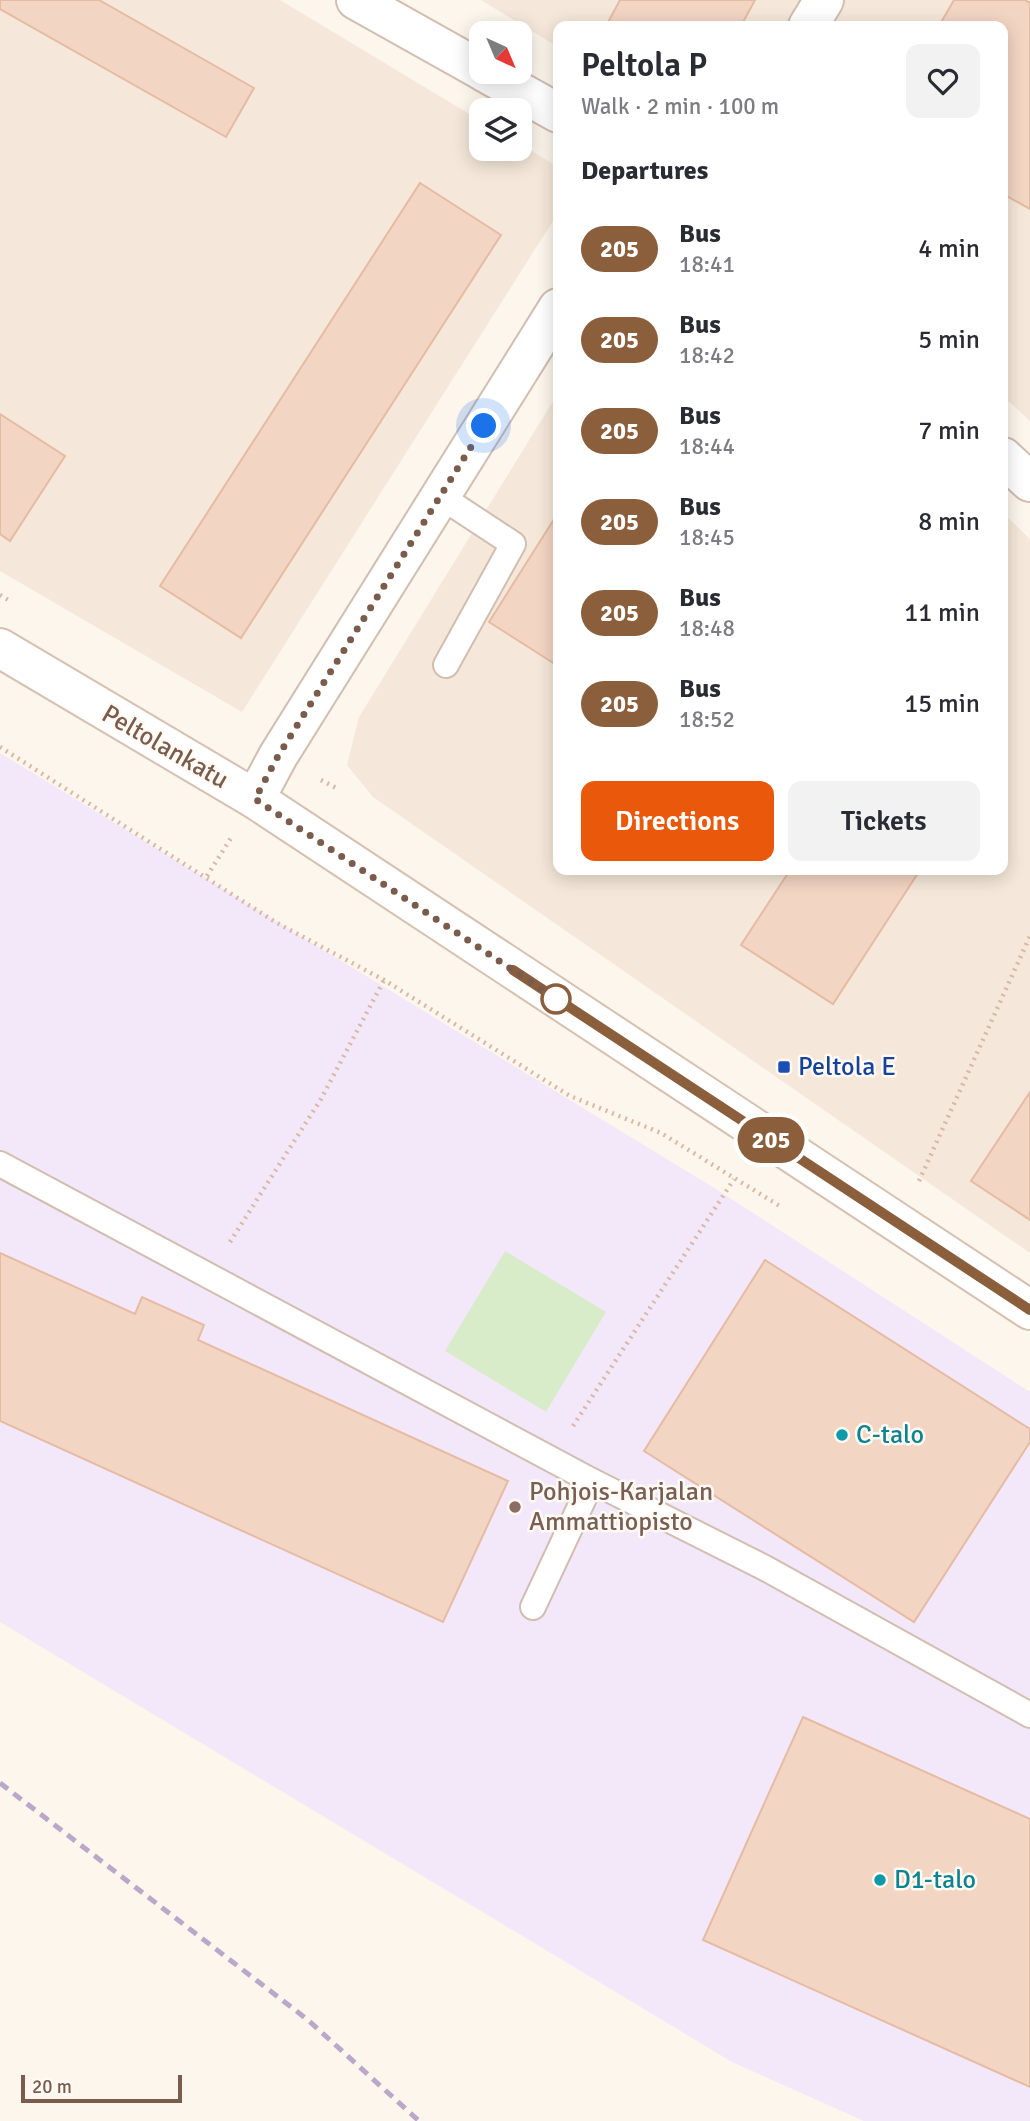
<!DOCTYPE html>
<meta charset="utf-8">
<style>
:root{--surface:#fff;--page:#f2f2f3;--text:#2b2b33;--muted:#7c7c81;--accent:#ea580c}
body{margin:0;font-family:Signika,sans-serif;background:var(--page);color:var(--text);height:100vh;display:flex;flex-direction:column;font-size:26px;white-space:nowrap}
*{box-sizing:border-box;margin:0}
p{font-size:23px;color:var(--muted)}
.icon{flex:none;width:38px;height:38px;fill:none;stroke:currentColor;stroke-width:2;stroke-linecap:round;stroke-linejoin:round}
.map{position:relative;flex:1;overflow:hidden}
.side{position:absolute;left:553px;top:21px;width:455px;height:854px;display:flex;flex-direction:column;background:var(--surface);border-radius:14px;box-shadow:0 4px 18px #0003}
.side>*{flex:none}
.badge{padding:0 14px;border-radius:23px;font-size:24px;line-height:46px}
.needle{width:46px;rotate:136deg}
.controls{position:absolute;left:469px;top:21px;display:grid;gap:14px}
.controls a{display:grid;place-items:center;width:63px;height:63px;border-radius:14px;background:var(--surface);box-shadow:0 4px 18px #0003;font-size:35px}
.scale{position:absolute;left:21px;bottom:18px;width:161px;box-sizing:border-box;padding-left:7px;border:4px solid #7a5c4d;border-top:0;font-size:19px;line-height:24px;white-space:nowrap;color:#7a5c4d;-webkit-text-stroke:5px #fffaf3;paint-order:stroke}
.you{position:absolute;width:35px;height:35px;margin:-18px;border:5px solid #fff;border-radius:50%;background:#1a73e8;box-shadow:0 0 0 10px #1a73e833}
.map>.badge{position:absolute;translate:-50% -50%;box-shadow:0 0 0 4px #fff}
h2{padding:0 28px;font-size:26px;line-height:63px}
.round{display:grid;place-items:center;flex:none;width:74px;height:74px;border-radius:14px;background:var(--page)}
.headline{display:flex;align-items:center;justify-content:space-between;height:119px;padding:0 28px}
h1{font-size:33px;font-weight:600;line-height:52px}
.primary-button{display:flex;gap:14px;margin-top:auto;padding:14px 28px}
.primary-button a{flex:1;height:80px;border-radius:14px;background:var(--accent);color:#fff;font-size:28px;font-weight:600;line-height:80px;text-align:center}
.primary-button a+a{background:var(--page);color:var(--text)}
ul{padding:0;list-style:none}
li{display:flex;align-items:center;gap:21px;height:91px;padding:0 28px}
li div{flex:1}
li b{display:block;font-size:26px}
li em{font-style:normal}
li .badge{min-width:77px;font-weight:700;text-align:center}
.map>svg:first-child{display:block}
.residential{fill:#f5e8da}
.education{fill:#f3e8fa}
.green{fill:#d8ecc9}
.building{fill:#f3d5c3;stroke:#e6bba3;stroke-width:2}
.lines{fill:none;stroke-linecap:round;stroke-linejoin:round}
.lane-casing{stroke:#d1beb0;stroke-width:28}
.street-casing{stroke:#d1beb0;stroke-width:42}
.secondary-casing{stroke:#d6c0b0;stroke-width:42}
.path{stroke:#d9b8a5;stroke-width:4.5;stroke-dasharray:2 5;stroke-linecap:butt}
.lane{stroke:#fff;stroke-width:24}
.street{stroke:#fff;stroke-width:38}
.secondary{stroke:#fff;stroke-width:38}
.rail{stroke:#b9a8c9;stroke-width:5;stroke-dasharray:10 7;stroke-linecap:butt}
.line-casing{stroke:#fff;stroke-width:16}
.line{stroke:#8b5e3c;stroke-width:10}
.walk{stroke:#7a5c4d;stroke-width:7;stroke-dasharray:0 12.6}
.stop-dot{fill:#fff;stroke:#8b5e3c;stroke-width:3.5}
.transit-dot{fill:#1a4fb4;stroke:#fffaf3;stroke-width:2.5}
.culture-dot{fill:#0f9aa8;stroke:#fffaf3;stroke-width:2.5}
.education-dot{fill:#8d6e63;stroke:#fffaf3;stroke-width:2.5}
.labels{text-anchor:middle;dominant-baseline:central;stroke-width:5;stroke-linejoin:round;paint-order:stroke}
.street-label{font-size:26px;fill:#7a5c4d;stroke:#fffaf3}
.transit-label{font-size:26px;fill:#164399;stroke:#fffaf3;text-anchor:start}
.culture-label{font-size:26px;fill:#0d838f;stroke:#fffaf3;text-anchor:start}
.education-label{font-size:26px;fill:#785e54;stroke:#fffaf3;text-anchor:start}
</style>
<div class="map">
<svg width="1030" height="2121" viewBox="0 0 1030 2121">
<rect width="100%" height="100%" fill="#fdf6ec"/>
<g class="residential">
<path d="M0,0H280L481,121V149H520V144L558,167V213L242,712L0,571Z"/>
<path d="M481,0H1030V421L1003,396V26H558V47Z"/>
<path d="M558,393V870H1003V513L1030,539V1253L373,797L347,765L359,717Z"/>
</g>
<path class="education" d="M0,753L716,1189L1030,1392V2121H864L732,2062L0,1622Z"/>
<path class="green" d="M505,1251L606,1312L546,1412L445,1351Z"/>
<g class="building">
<path d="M0,0H99L254,88L226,137L0,9Z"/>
<path d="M620,0H755L741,26H606Z"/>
<path d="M954,0H1025L1030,3V209L1003,194V26H939Z"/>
<path d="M420,183L501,235L241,638L160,586Z"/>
<path d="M0,414L65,456L10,541L0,534Z"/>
<path d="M558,513V666L489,622Z"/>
<path d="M790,870H920L833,1004L741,945Z"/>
<path d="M1030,1092V1220L971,1181Z"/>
<path d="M0,1253L135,1314L142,1297L204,1325L198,1340L508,1481L443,1622L0,1421Z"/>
<path d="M765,1260L1030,1429V1442L914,1622L644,1451Z"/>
<path d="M803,1717L1030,1819V2087L703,1940Z"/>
</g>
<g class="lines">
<defs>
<g id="lane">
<path d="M440,496L513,544L446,665"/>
<path d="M0,1164L592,1481L765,1568L1030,1715"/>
<path d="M533,1607L592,1481"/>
</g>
<g id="street">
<path d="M356,0L481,70"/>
<path d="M808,26L824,0"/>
<path d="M484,72L558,113"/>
<path d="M1003,457L1030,482"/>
<path d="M255,799L278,756L558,308"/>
</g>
<path id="secondary" d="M0,648L255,799L1030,1310"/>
</defs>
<use href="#lane" class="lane-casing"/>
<use href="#street" class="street-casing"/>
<use href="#secondary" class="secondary-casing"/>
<g class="path">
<path d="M0,595L10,601"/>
<path d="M0,747L277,923L384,980L570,1096L661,1133L783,1208"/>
<path d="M321,780L338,789"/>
<path d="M207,876L231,838"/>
<path d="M919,1181L1030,936"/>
<path d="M230,1242L321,1099L384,980"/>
<path d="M573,1426L734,1179"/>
</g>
<use href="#lane" class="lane"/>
<use href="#street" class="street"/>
<use href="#secondary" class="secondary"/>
<path class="rail" d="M0,1783L308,2020L419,2121"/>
</g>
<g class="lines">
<defs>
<path id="line" d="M513,970L1030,1310"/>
</defs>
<use href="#line" class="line-casing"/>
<use href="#line" class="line"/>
<path class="walk" d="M484,426L278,756L255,799L558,1000L556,999"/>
</g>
<circle class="stop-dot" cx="556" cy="999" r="14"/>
<rect class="transit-dot" x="777" y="1060" width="14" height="14" rx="3.5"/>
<g class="culture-dot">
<circle cx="842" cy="1435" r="7"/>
<circle cx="880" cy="1880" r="7"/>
</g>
<circle class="education-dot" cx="515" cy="1507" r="7"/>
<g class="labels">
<g class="street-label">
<text transform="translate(165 747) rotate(30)">Peltolankatu</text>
</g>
<g class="transit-label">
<text x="798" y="1067">Peltola E</text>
</g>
<g class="culture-label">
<text x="856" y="1435">C-talo</text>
<text x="894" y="1880">D1-talo</text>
</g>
<g class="education-label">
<text x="529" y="1492">Pohjois-Karjalan<tspan x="529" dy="30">Ammattiopisto</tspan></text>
</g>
</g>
</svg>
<div class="controls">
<a><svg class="needle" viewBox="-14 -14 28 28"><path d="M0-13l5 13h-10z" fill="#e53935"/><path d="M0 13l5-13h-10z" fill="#7c7c81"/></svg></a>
<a><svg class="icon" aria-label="layers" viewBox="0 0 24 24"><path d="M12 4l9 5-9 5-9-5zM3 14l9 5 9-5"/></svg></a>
</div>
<div class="scale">20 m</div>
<div class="you" style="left:484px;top:426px"></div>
<b class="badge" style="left:771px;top:1140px;background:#8b5e3c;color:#fff">205</b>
<section class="side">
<div class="headline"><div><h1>Peltola P</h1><p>Walk · 2 min · 100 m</p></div><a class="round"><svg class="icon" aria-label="heart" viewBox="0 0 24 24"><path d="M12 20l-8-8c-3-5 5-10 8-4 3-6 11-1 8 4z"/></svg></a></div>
<h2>Departures</h2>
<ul>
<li><span class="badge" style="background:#8b5e3c;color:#fff">205</span><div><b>Bus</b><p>18:41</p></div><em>4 min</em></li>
<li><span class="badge" style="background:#8b5e3c;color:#fff">205</span><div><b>Bus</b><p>18:42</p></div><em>5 min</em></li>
<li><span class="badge" style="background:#8b5e3c;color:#fff">205</span><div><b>Bus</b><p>18:44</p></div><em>7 min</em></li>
<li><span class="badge" style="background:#8b5e3c;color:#fff">205</span><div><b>Bus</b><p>18:45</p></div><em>8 min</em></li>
<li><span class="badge" style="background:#8b5e3c;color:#fff">205</span><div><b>Bus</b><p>18:48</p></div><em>11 min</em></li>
<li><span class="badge" style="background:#8b5e3c;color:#fff">205</span><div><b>Bus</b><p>18:52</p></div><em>15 min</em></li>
</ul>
<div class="primary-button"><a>Directions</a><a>Tickets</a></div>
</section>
</div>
